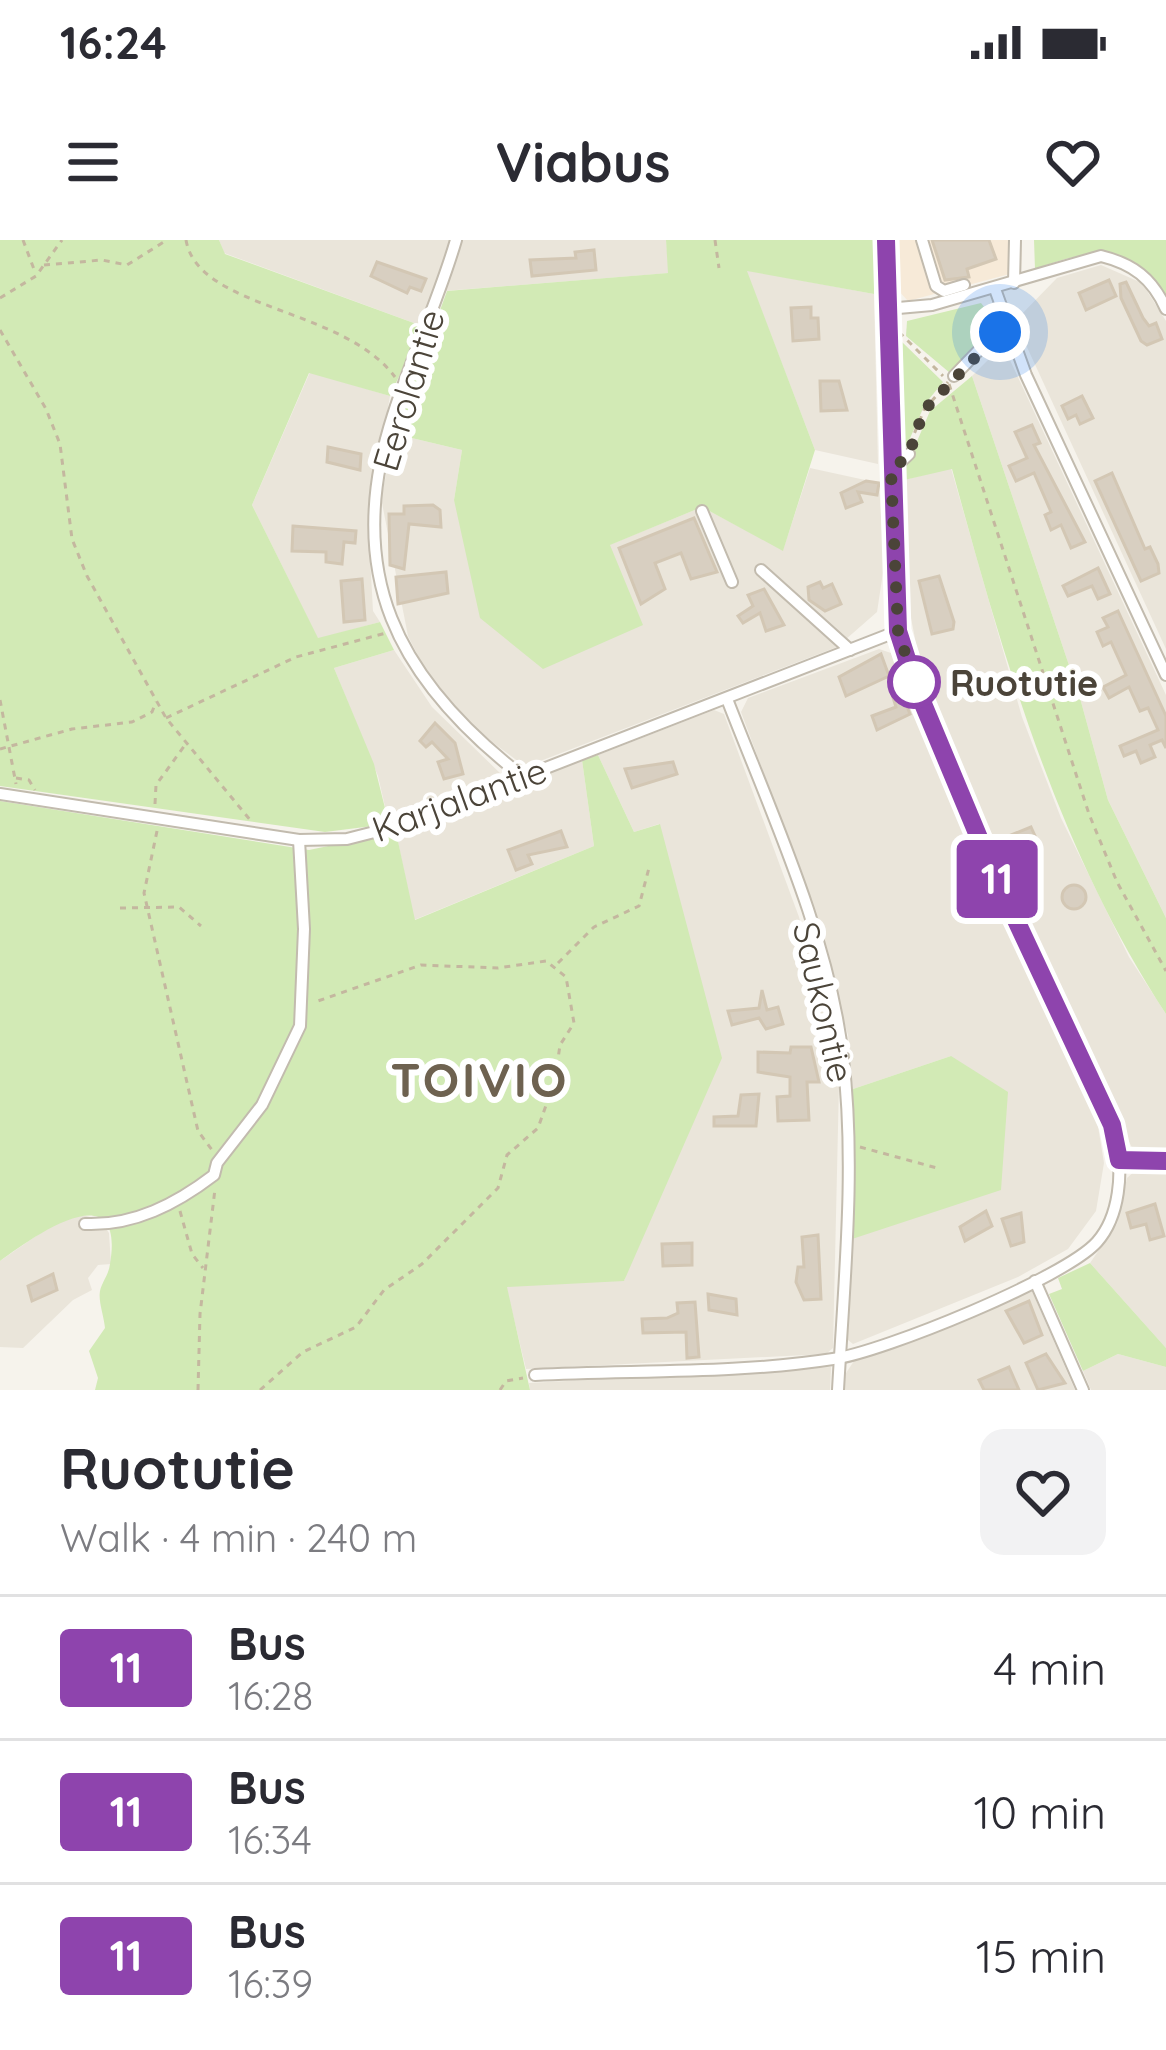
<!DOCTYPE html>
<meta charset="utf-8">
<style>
:root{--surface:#fff;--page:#f2f2f3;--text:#2b2b33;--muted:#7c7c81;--line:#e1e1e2}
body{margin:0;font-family:Quicksand,sans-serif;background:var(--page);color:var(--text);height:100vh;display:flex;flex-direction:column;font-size:45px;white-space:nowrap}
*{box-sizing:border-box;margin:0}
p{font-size:39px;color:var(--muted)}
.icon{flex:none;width:66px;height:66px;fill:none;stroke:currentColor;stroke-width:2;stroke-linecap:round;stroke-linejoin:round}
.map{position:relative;height:1150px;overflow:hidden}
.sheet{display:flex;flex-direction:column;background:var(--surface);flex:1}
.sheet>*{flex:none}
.badge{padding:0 24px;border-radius:9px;font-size:42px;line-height:78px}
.you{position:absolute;width:60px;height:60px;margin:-30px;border:9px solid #fff;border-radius:50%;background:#1a73e8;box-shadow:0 0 0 18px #1a73e833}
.map>.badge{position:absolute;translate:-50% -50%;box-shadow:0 0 0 6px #fff}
.round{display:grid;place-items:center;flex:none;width:126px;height:126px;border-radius:24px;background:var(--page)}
.headline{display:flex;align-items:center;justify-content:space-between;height:204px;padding:0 60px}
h1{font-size:57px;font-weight:800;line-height:90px}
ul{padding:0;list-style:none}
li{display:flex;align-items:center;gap:36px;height:144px;padding:0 60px;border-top:3px solid var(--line)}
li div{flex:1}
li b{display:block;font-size:45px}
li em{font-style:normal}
li .badge{min-width:132px;font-weight:700;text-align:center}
.status{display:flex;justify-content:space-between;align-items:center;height:84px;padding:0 60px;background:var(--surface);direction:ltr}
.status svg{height:33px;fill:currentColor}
header{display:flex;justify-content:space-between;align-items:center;height:156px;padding:0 60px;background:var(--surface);font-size:54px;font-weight:800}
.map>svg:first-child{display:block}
.residential{fill:#eae5da}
.commercial{fill:#f7ead8}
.green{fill:#d2eab5}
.building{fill:#d8cfc1;stroke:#d3c7b4;stroke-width:3}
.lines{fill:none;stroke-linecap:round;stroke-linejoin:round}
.minor-casing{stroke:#c2bbae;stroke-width:14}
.path{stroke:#c4b79f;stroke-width:3;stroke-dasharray:6 6;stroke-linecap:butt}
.minor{stroke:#fff;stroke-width:10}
.line-casing{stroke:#fff;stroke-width:27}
.line{stroke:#8e44ad;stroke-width:18}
.walk{stroke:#4b4439;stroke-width:12;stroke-dasharray:0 21.6}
.stop-dot{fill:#fff;stroke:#8e44ad;stroke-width:6}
.labels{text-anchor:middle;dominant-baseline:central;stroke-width:12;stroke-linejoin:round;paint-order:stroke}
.street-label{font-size:36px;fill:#4b4439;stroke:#fff}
.stop-label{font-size:36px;font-weight:bold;fill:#4b4439;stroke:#fff;text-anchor:start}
.district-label{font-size:48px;font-weight:bold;letter-spacing:3px;fill:#6e6250;stroke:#fff}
</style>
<div class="status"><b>16:24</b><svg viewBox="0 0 49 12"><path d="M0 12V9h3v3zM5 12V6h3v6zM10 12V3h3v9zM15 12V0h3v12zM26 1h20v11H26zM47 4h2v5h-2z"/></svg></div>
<header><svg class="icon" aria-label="menu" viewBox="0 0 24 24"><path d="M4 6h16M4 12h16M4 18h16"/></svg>Viabus<svg class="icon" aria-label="heart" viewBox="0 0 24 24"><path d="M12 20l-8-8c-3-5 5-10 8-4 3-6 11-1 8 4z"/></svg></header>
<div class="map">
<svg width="1166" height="1150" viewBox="0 0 1166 1150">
<rect width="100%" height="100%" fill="#f6f3ec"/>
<g class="residential">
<path d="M219,0H666L669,33L444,51L422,86L224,13Z"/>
<path d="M1101,25L1142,43L1166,81V409L1015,81L1057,38Z"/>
<path d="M746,30L874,54L878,224L815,210Z"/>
<path d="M1003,105L1166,455V678L1108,560L1080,458L972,136Z"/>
<path d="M310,132L390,156L368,280L373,371L380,382L318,399L252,265Z"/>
<path d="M395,194L462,210L454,260L609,305L702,267L783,310L810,228L879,243L884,326L877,372L837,407L530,525L519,522L472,487L433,446L408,396L381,258Z"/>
<path d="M951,228L1022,477L1061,578L1129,717L1166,774V911L1133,910L1005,638L924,445L904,342L900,241Z"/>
<path d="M879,409L891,413L998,668L1096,874L1104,923L1096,971L1068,1009L1018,1037L853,1104L848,1100L849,1000L951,816L853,849L848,795L786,593L741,472L748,458Z"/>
<path d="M394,410L432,467L504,537L389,584L378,536L334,428Z"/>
<path d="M714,470L724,474L799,677L829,785L839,844L833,1108L826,1114L526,1129L506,1046L625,1040L659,584L634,592L598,515Z"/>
<path d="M582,520L594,606L414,680L396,592Z"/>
<path d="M1166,929V1108L1090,1023L1117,984L1127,938L1136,930Z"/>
<path d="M83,975L100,980L109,993L111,1024L98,1025L88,1038L92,1050L73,1060L23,1108L0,1107V1021L62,978Z"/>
<path d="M1032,1051L1075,1150H844V1136L854,1121Z"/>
<path d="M1118,1114L1166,1127V1150H1091L1083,1131Z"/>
<path d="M831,1127L830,1150H530L529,1143Z"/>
</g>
<path class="commercial" d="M896,0H1022L1021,31L908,61L896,48Z"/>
<g class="green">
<path d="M0,0H219L225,14L422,86L390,156L309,133L252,265L318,398L380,382L394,410L334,428L374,524L389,584L325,592L0,546Z"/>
<path d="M666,0H874V54L747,31L815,210L783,311L702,267L610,305L643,385L543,429L480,378L454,260L462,210L395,194L447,51L668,33Z"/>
<path d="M1034,0H1166V56C1133,0 1090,9 1035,29Z"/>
<path d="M981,63L998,85L950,133L906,96L907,81Z"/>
<path d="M902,102L943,142L925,164L904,212Z"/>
<path d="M972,136L1080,458L1108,560L1166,678V774C1057,607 1004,420 952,229L900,241L930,171Z"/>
<path d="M598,515L634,592L660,584L722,818L624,1041L507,1047L530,1150H95L98,1138L89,1111L105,1088C104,1076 98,1061 100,1051C102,1042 109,1034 110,1024C126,929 30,999 0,1021V561L309,610L396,592L415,680L594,606L582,520Z"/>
<path d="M951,816L1008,852L1001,950L849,1000L853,849Z"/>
<path d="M1090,1023L1166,1108V1127L1118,1114L1083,1131L1049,1054L1062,1049L1058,1038Z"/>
</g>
<g class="building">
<path d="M932,0H989L996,19L967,29L969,37L945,40Z"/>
<path d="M594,10L596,30L532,36L530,20L576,18L575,12Z"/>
<path d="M377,22L426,39L421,51L410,47L407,53L371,36Z"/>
<path d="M1109,40L1116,56L1086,70L1079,53Z"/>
<path d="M1126,42L1143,78L1149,86L1156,83L1162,99L1147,105L1141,101L1121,58L1120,44Z"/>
<path d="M811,67V78H818L819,99L793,101L791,68Z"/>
<path d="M820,141H839L847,170L821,171Z"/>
<path d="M1082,156L1093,178L1080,184L1076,175L1068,179L1062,166Z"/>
<path d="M1032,185L1040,203L1034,205L1085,302L1071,308L1061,285L1051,290L1045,275L1051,272L1034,233L1016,241L1009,226L1027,218L1015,192Z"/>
<path d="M328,207L361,214L360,230L327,222Z"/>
<path d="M1112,233L1145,309L1150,307L1158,324L1159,333L1141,341L1095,241Z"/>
<path d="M866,241L879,243L877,255L858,252L862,262L846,268L841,253Z"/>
<path d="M433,265L440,270L441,287L409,284L404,329L390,325L389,274H404V266Z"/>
<path d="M694,278L717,332L691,339L681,313L655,323L665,349L641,364L619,308Z"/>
<path d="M293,286L356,291L355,303L344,302L342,324L326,322V312L292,311Z"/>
<path d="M1098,328L1110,354L1098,359L1092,346L1068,356L1063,346Z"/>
<path d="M446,332L448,353L398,364L396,337Z"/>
<path d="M939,336L954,382L953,389L932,394L919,341Z"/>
<path d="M362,339L365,380L344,382L341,341Z"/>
<path d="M820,342L823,348L832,344L841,364L825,371L809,360L808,347Z"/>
<path d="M764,349L784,385L766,391L760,373L743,383L738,376L753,366L748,355Z"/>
<path d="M1118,371L1166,476V508L1162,500L1150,505L1155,517L1141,523L1136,511L1124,516L1120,506L1158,490L1148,468L1140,471L1129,447L1109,458L1103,447L1126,435L1111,402L1103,406L1097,392L1108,387L1103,378Z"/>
<path d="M881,414L889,436L846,456L839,437Z"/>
<path d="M901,452L910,474L877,490L872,476L896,467L892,454Z"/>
<path d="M435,483L455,503L463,534L444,539L438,522L448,519L432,502L426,507L420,501Z"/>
<path d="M673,522L677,534L632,548L625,529Z"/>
<path d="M1031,587L1036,598L1001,616L996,601Z"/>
<path d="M561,591L567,607L528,615L532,624L516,630L508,610Z"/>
<circle cx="1074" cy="657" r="12"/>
<path d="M762,750L767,770L778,767L783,784L766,789L759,778L732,785L728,771L759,768Z"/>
<path d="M791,807H811L819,842H807L809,880L778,881L777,857L790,856V837L758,832V812L790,813Z"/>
<path d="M759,854L756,886H714V877L738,876L741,855Z"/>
<path d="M1155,964L1164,996L1150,1000L1146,984L1131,988L1127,973Z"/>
<path d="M986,971L992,986L965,1001L960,987Z"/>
<path d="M1021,973L1024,1002L1011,1006L1002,979Z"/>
<path d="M818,995L821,1059L804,1060L796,1042L798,1027H804L802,997Z"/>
<path d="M692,1003V1025L663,1026L662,1004Z"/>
<path d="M53,1034L57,1050L32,1061L28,1046Z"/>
<path d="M708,1054L736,1059L737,1075L709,1070Z"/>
<path d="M1029,1061L1042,1095L1024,1103L1006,1071Z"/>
<path d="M695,1062L699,1117L687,1118L686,1092L643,1093L642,1079L667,1078L678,1073L677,1063Z"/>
<path d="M1046,1114L1065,1143L1038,1150L1026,1123Z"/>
<path d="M1009,1127L1019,1150H984L979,1140Z"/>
</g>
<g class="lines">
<defs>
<g id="minor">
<path d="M456,0C439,59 412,116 393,175C342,333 397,439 522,536"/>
<path d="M922,0L936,46L944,51L964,45"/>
<path d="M1014,43L1015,0"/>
<path d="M995,49L1026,135L1166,435"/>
<path d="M887,69L932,65L1101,16C1133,24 1152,38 1166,69"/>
<path d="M954,136L1006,82"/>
<path d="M891,231L909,214"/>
<path d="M702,271L732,342"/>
<path d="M761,330L850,410"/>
<path d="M727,459C770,570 830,699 843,818C856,926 844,1042 838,1150"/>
<path d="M0,554L299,600L347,599L394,587L898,391"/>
<path d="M1119,921H1166"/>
<path d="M85,984C134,986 176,964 214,935L217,923L262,865L300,786L304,689L299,600"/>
<path d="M1035,1041L1083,1150"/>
<path d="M535,1135C633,1130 736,1134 833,1119C883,1112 1065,1038 1097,1002C1120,976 1123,932 1116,899C1106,854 1076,808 1057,767C1001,648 931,518 898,391L886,0"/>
</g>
</defs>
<use href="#minor" class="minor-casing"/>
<g class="path">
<path d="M23,0L35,32"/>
<path d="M186,0C198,70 343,67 395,137"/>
<path d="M715,0L719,28"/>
<path d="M44,25L102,20L127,25L167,0"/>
<path d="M0,58L36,36L62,0"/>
<path d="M0,90L46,169L60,204L72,299L87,336L166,478L251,581"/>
<path d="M899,92L943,136"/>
<path d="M949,144L1089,574L1117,642L1166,731"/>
<path d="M910,204L924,170L948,142"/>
<path d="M0,460L16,544"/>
<path d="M166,478L296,417L386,393"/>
<path d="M0,509L72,489L132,482L152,472L156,462"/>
<path d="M16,538L29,540L35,550"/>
<path d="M155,564L156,545L185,505"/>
<path d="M157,591L144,653L198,891L212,910"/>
<path d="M120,668L179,667L201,686"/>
<path d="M558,723L594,687L639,666L650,624"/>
<path d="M860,907L937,928"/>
<path d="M180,971L192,1014L203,1028"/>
<path d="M198,1150L200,1074L215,949"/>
<path d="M260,1150L303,1112L356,1087L384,1050L422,1024L498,948L507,915L538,888L555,840L560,805L574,783L566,737L546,721L498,728L421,725L315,762"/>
<path d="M500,1150L506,1141L523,1138"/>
</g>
<use href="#minor" class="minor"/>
</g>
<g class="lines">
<defs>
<path id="line" d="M886,0L898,391L916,447L992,629L1112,885L1119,920L1166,921"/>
</defs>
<use href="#line" class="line-casing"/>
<use href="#line" class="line"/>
<path class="walk" d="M914,442L916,447L898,391L891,231L909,214L924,170L1000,92"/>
</g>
<circle class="stop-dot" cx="914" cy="442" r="24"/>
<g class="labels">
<g class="street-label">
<text transform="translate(408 150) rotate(-73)">Eerolantie</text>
<text transform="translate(459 559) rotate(-20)">Karjalantie</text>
<text transform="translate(824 762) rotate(77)">Saukontie</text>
</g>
<g class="stop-label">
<text x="950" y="442">Ruotutie</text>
</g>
<g class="district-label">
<text x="480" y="839">TOIVIO</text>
</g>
</g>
</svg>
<div class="you" style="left:1000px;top:92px"></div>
<b class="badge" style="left:997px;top:639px;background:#8e44ad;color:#fff">11</b>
</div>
<section class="sheet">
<div class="headline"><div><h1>Ruotutie</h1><p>Walk · 4 min · 240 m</p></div><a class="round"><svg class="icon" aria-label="heart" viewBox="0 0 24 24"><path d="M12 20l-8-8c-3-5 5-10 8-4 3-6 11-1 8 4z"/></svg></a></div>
<ul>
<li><span class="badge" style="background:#8e44ad;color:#fff">11</span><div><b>Bus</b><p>16:28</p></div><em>4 min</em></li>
<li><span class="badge" style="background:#8e44ad;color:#fff">11</span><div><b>Bus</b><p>16:34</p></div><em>10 min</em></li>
<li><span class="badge" style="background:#8e44ad;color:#fff">11</span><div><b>Bus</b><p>16:39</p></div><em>15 min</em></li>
</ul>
</section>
